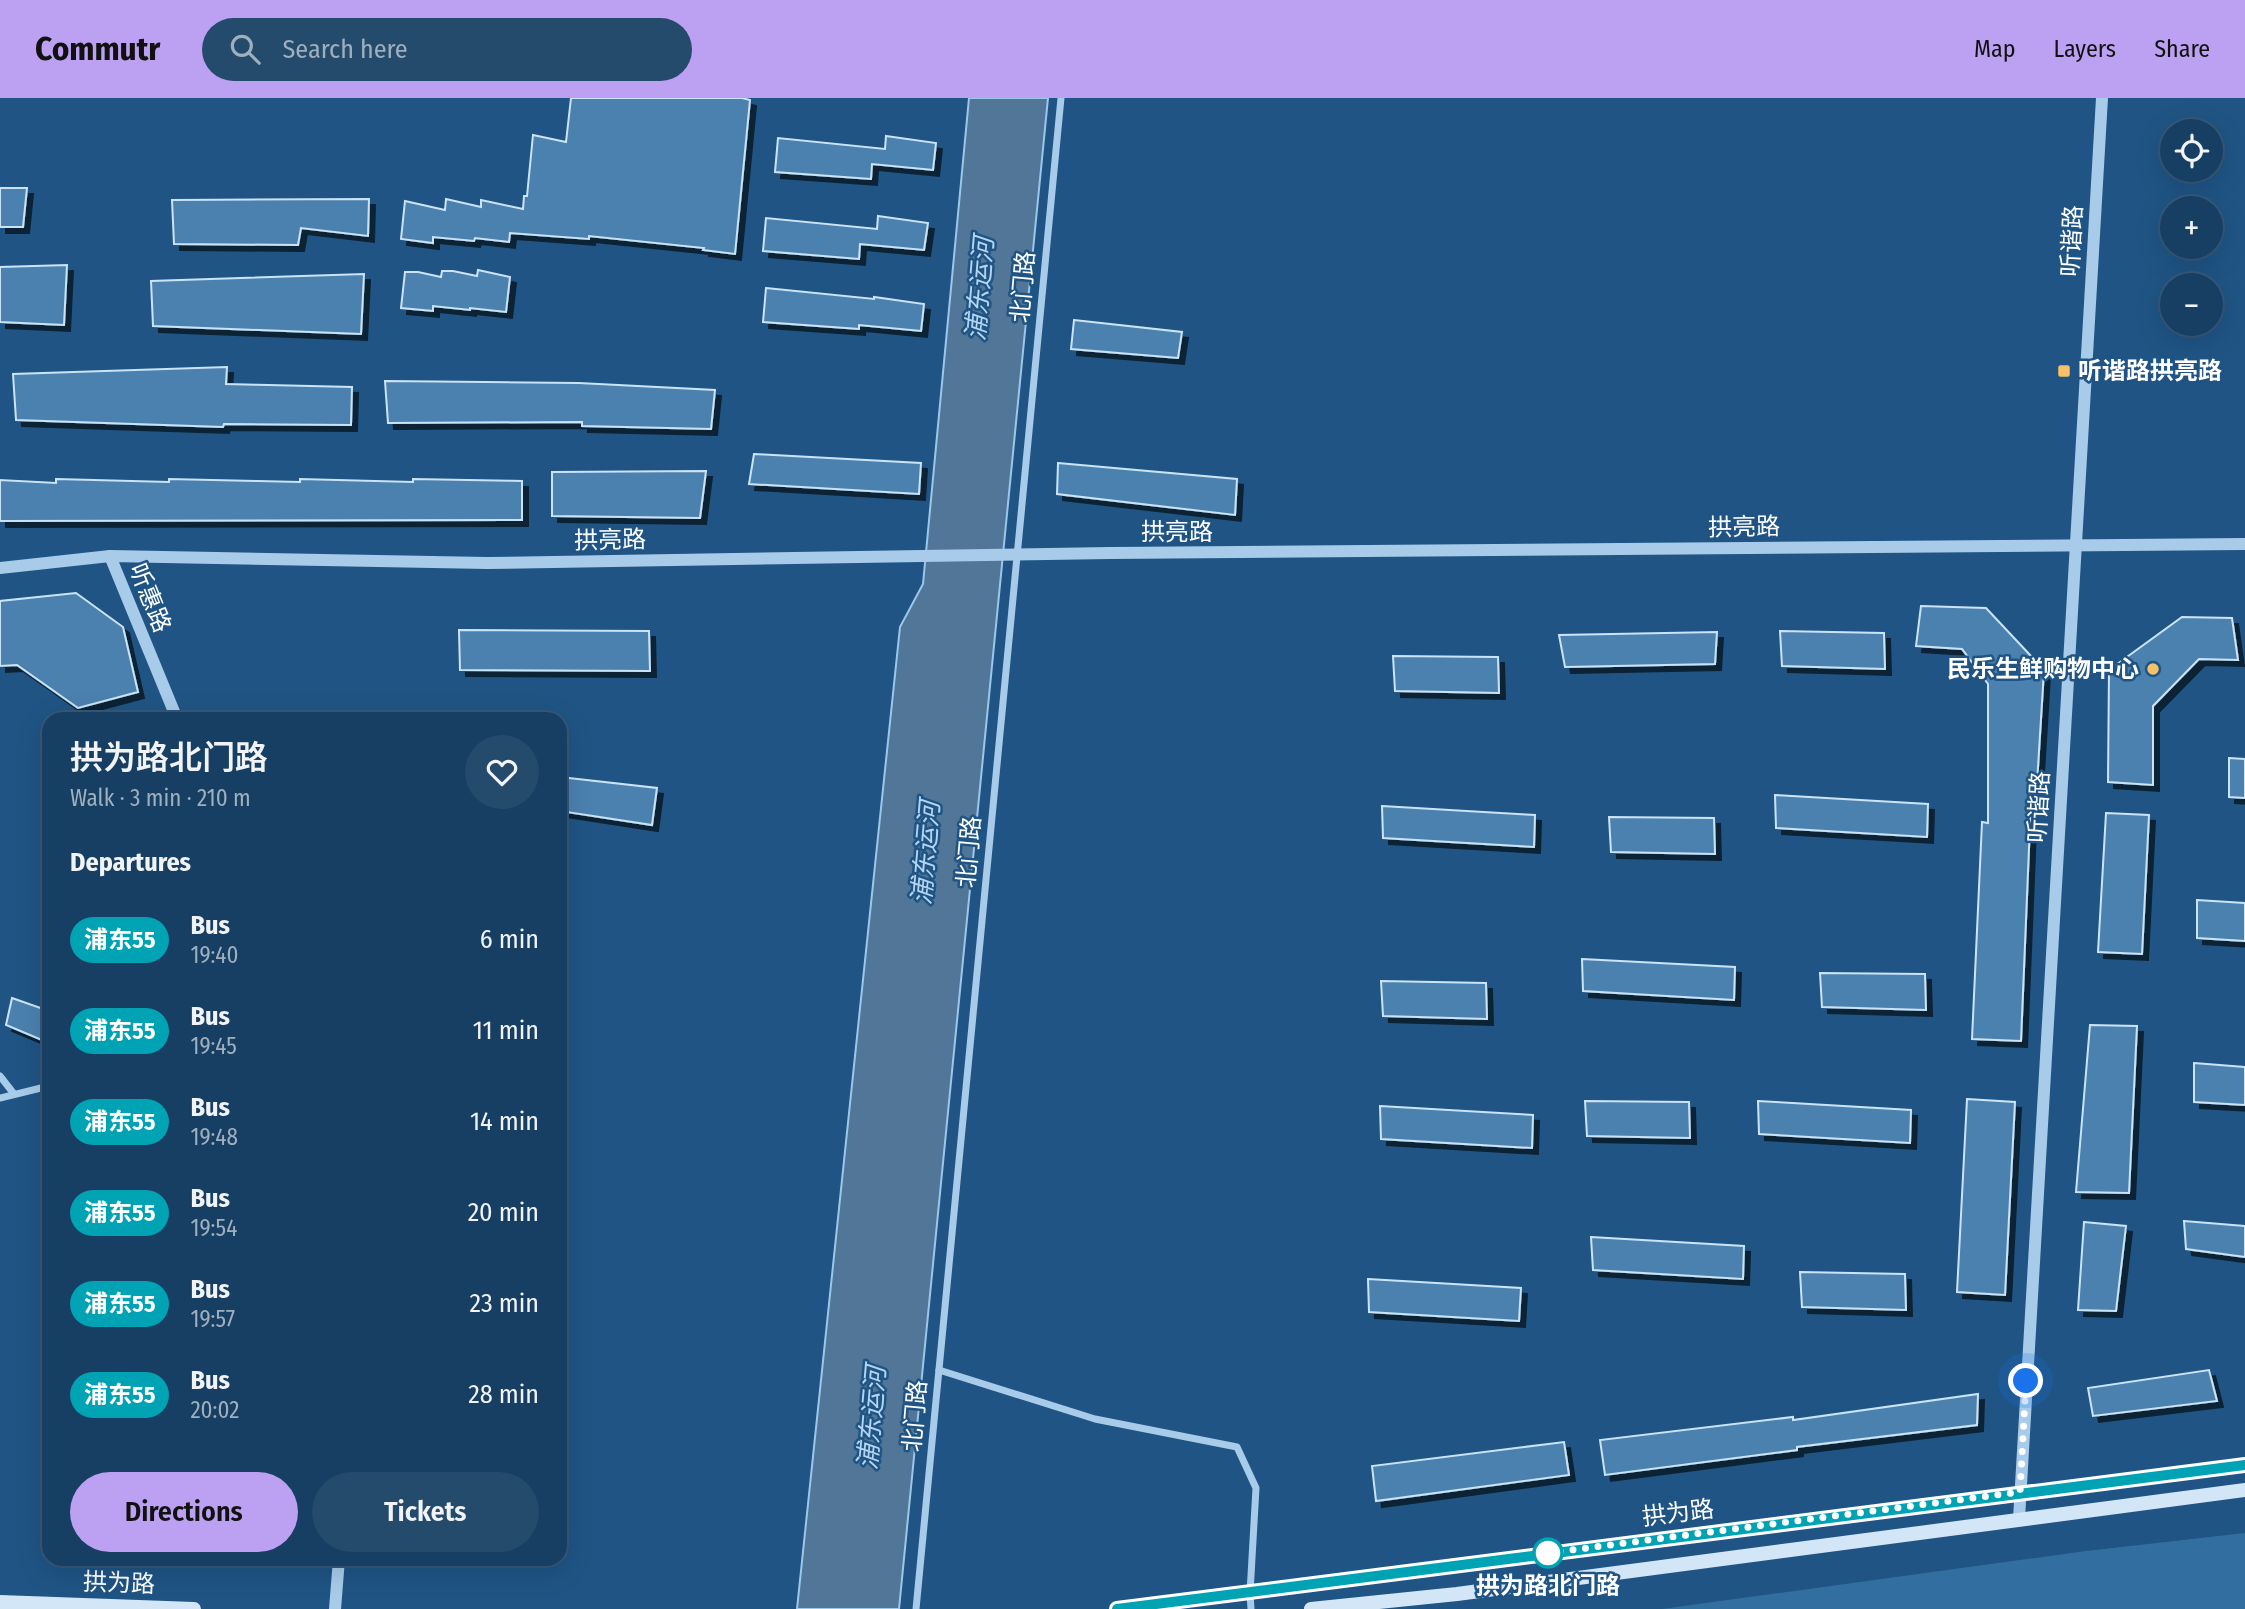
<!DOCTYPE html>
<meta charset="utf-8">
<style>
:root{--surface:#173f63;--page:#244a6c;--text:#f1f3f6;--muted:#9eafbe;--line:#365878;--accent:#bca0f2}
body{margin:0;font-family:"Fira Sans Condensed","Noto Sans SC",sans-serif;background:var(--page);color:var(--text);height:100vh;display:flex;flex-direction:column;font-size:26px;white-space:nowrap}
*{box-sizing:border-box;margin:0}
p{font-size:23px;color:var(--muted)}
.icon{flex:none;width:38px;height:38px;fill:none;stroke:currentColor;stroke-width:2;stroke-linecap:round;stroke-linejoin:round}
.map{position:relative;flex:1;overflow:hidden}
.panel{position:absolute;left:42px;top:614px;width:525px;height:854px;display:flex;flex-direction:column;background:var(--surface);border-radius:21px;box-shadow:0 7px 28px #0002,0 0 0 2px var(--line)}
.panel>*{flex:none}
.badge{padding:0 14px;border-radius:23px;font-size:24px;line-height:46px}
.fabs{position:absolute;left:2160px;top:21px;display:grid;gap:14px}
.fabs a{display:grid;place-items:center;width:63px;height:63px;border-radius:50%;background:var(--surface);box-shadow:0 7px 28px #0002,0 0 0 2px var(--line);font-size:35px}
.you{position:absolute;width:35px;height:35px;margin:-18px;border:5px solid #fff;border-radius:50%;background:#1a73e8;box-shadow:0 0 0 10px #1a73e833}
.map>.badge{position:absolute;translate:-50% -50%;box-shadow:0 0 0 4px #fff}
h2{padding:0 28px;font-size:26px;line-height:63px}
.round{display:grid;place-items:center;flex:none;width:74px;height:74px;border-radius:37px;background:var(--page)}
.summary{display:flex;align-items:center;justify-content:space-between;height:119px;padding:0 28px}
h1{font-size:33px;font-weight:600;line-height:52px}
.action{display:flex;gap:14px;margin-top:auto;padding:14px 28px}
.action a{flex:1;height:80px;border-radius:42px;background:var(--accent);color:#111;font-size:28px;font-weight:600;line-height:80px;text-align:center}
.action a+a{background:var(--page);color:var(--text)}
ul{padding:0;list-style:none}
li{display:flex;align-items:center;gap:21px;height:91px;padding:0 28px}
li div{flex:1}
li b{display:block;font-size:26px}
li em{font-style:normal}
li .badge{min-width:77px;font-weight:700;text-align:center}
header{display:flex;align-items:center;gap:42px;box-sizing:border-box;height:98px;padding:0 35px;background:var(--accent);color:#111}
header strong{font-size:33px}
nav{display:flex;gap:38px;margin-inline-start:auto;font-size:24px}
.search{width:490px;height:63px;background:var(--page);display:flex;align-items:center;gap:18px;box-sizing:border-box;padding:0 24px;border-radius:38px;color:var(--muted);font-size:26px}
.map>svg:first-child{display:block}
.green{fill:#336ea1}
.water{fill:#517698;stroke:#9bc7eb;stroke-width:2}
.building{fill:#4c81af;stroke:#cbe3f7;stroke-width:2;filter:url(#shadow)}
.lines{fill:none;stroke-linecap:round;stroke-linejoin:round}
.minor{stroke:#a7cbe9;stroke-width:7}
.tertiary{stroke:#a7cbe9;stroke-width:12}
.secondary{stroke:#d2e6f7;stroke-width:14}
.line-casing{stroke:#fff;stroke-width:16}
.line{stroke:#00a3b4;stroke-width:10}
.walk{stroke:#fff;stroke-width:7;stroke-dasharray:0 12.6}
.poi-dot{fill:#f7c167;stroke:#1f5484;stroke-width:2.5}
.stop-dot{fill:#fff;stroke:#00a3b4;stroke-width:3.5}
.labels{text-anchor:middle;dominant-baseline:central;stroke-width:5;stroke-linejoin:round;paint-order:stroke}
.street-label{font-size:24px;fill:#fff;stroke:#1f5484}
.poi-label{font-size:24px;font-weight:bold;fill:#fff;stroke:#1f5484;text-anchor:start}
.stop-label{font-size:24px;font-weight:bold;fill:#fff;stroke:#1f5484}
.water-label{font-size:26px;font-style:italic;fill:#b3d5f1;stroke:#1f5484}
</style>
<header>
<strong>Commutr</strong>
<div class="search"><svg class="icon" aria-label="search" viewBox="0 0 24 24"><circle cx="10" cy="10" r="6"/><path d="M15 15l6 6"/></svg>Search here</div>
<nav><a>Map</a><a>Layers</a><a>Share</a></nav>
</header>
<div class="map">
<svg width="2245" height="1511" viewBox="0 0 2245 1511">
<defs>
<filter id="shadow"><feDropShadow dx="6" dy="6" stdDeviation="0" flood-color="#0009"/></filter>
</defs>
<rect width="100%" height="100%" fill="#1f5484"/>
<path class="green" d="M2245,1435V1511H1662L2086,1453Z"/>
<path class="water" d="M969,0H1048L899,1511H797L900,529L923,486Z"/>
<g class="building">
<path d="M571,0H742L750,2L735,156L703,152L704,150L589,138V141L510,135L509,144L475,140L474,143L433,139V145L401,141L405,103L445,112L446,101L481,109V102L523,111L524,98H527L533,37L566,44Z"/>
<path d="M886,38L936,45L933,72L872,66L871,81L775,74L778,40L885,51Z"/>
<path d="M0,90H27L23,129H0Z"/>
<path d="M369,101L368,138L301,130L298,147L174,146L172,102Z"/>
<path d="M878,118L928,125L924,152L860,146L859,161L763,153L766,120L877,131Z"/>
<path d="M67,167L64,227L0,224V169Z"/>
<path d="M478,172L510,179L506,214L470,210V212L433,208V213L401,210L405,174H418L441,179L442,173H453L477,178Z"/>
<path d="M364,176L361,236L153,228L151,183Z"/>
<path d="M766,190L874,201V199L924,206L921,233L859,227V231L763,224Z"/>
<path d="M1074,222L1182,234L1178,260L1071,251Z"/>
<path d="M227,269L226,286L352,289L351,327L224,326L223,329L16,322L13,276Z"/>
<path d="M385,283L579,285L715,292L711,331L582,328V324L388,325Z"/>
<path d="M754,356L921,365L919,396L749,386Z"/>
<path d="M1058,365L1237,381L1235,417L1057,396Z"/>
<path d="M706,373L700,420L552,418V374Z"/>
<path d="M56,381L169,384V381L300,384V381L413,384V381L522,383V422L0,423V382L56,385Z"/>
<path d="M76,495L123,529L138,594L78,610L17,567L0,568V503Z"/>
<path d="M1921,508L1986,510L2044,572L2036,702H2031L2021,943L1972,941L1982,724L1988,725V586L1962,551L1916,548Z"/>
<path d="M2182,519L2232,520L2238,562L2199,561L2153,608V687L2108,684L2109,572Z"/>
<path d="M459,532L649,533L650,573L460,572Z"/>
<path d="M1780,533L1884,535L1885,571L1782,568Z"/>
<path d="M1717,534L1715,566L1565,569L1559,537Z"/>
<path d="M1393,558L1498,559L1499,595L1395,593Z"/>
<path d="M2229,660L2245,661V700L2229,699Z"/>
<path d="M560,679L657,690L652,727L560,713Z"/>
<path d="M1775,697L1928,706L1927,739L1776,730Z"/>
<path d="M1382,708L1535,717L1534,749L1383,740Z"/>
<path d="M2106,715L2149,717L2142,856L2098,854Z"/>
<path d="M1609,719L1714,720L1715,756L1611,754Z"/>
<path d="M2197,802L2245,805V843L2197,840Z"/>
<path d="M1582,861L1735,869L1734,902L1583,893Z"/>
<path d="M1820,875L1925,876L1926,912L1822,909Z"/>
<path d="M1381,883L1486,885L1487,921L1383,918Z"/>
<path d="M12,900L49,913V945L6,927Z"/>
<path d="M2090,927L2137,928L2129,1095L2076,1094Z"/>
<path d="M2194,965L2245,969V1007L2194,1004Z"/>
<path d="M1967,1001L2015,1004L2005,1197L1957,1194Z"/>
<path d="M1585,1003L1689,1004L1690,1040L1587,1038Z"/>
<path d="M1758,1003L1911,1012L1910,1045L1759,1036Z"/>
<path d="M1380,1008L1533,1017L1532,1050L1381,1041Z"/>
<path d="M2184,1123L2245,1128V1159L2186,1151Z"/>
<path d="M2084,1124L2126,1128L2116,1213L2078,1212Z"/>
<path d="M1591,1139L1744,1148L1743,1181L1593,1172Z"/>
<path d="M1800,1174L1905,1176L1906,1212L1802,1209Z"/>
<path d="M1368,1181L1521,1190L1519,1223L1369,1214Z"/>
<path d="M2209,1272L2217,1303L2093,1318L2088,1290Z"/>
<path d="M1978,1296L1977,1327L1797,1349V1352L1605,1377L1600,1342L1793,1319V1322Z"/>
<path d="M1564,1344L1569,1377L1376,1403L1372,1368Z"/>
</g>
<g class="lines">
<g class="minor">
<path d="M0,978L14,996"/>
<path d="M0,1000L49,988"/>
<path d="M939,1272L1095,1321L1237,1349L1256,1390L1250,1495L1251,1511"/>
<path d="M916,1511L1061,0"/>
</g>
<g class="tertiary">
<path d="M110,458L177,621"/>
<path d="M0,470L110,458L487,465L1110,455L2245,446"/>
<path d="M2019,1421L2102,0"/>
<path d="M335,1511L339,1461"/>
</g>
<g class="secondary">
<path d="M0,1504L194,1511"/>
<path d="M1117,1511L2245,1367"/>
<path d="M1311,1511L1457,1496L2245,1392"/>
</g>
</g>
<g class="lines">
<defs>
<path id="line" d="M1117,1511L2245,1367"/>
</defs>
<use href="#line" class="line-casing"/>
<use href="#line" class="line"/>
<path class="walk" d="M1548,1455L2020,1394L2026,1283"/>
</g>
<g class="poi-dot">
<rect x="2057" y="266" width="14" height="14" rx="3.5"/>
<circle cx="2153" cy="571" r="7"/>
</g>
<circle class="stop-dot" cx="1548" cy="1455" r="14"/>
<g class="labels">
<g class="street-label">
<text transform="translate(2072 143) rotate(-87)">听谐路</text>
<text transform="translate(1023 189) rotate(-85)">北门路</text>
<text transform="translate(1744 429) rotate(-1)">拱亮路</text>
<text x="1177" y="434">拱亮路</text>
<text transform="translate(610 442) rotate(-1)">拱亮路</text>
<text transform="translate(150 500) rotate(68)">听惠路</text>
<text transform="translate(2039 709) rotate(-87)">听谐路</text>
<text transform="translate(969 754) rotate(-85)">北门路</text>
<text transform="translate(915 1318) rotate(-85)">北门路</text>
<text transform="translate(1678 1415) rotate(-7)">拱为路</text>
<text transform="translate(119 1485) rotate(2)">拱为路</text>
</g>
<g class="poi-label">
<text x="2078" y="273">听谐路拱亮路</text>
<text x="2139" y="571" text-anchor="end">民乐生鲜购物中心</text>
</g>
<g class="stop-label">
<text x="1548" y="1488">拱为路北门路</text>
</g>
<g class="water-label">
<text transform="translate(980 191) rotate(-85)">浦东运河</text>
<text transform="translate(926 755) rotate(-85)">浦东运河</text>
<text transform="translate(872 1320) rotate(-85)">浦东运河</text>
</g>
</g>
</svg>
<div class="fabs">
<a><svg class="icon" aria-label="locate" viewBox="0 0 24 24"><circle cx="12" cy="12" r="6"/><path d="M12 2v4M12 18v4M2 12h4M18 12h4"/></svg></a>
<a>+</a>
<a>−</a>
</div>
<div class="you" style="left:2026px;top:1283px"></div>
<section class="panel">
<div class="summary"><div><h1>拱为路北门路</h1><p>Walk · 3 min · 210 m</p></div><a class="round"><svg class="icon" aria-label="heart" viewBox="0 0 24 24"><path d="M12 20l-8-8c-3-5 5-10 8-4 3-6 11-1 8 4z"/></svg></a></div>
<h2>Departures</h2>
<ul>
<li><span class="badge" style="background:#00a3b4;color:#fff">浦东55</span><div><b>Bus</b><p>19:40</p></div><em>6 min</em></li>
<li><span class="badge" style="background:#00a3b4;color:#fff">浦东55</span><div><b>Bus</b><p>19:45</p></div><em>11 min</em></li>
<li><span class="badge" style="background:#00a3b4;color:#fff">浦东55</span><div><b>Bus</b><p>19:48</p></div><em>14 min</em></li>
<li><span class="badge" style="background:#00a3b4;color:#fff">浦东55</span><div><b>Bus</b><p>19:54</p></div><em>20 min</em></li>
<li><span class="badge" style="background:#00a3b4;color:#fff">浦东55</span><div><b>Bus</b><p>19:57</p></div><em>23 min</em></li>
<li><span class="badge" style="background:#00a3b4;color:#fff">浦东55</span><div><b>Bus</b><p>20:02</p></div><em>28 min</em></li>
</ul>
<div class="action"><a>Directions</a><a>Tickets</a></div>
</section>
</div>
